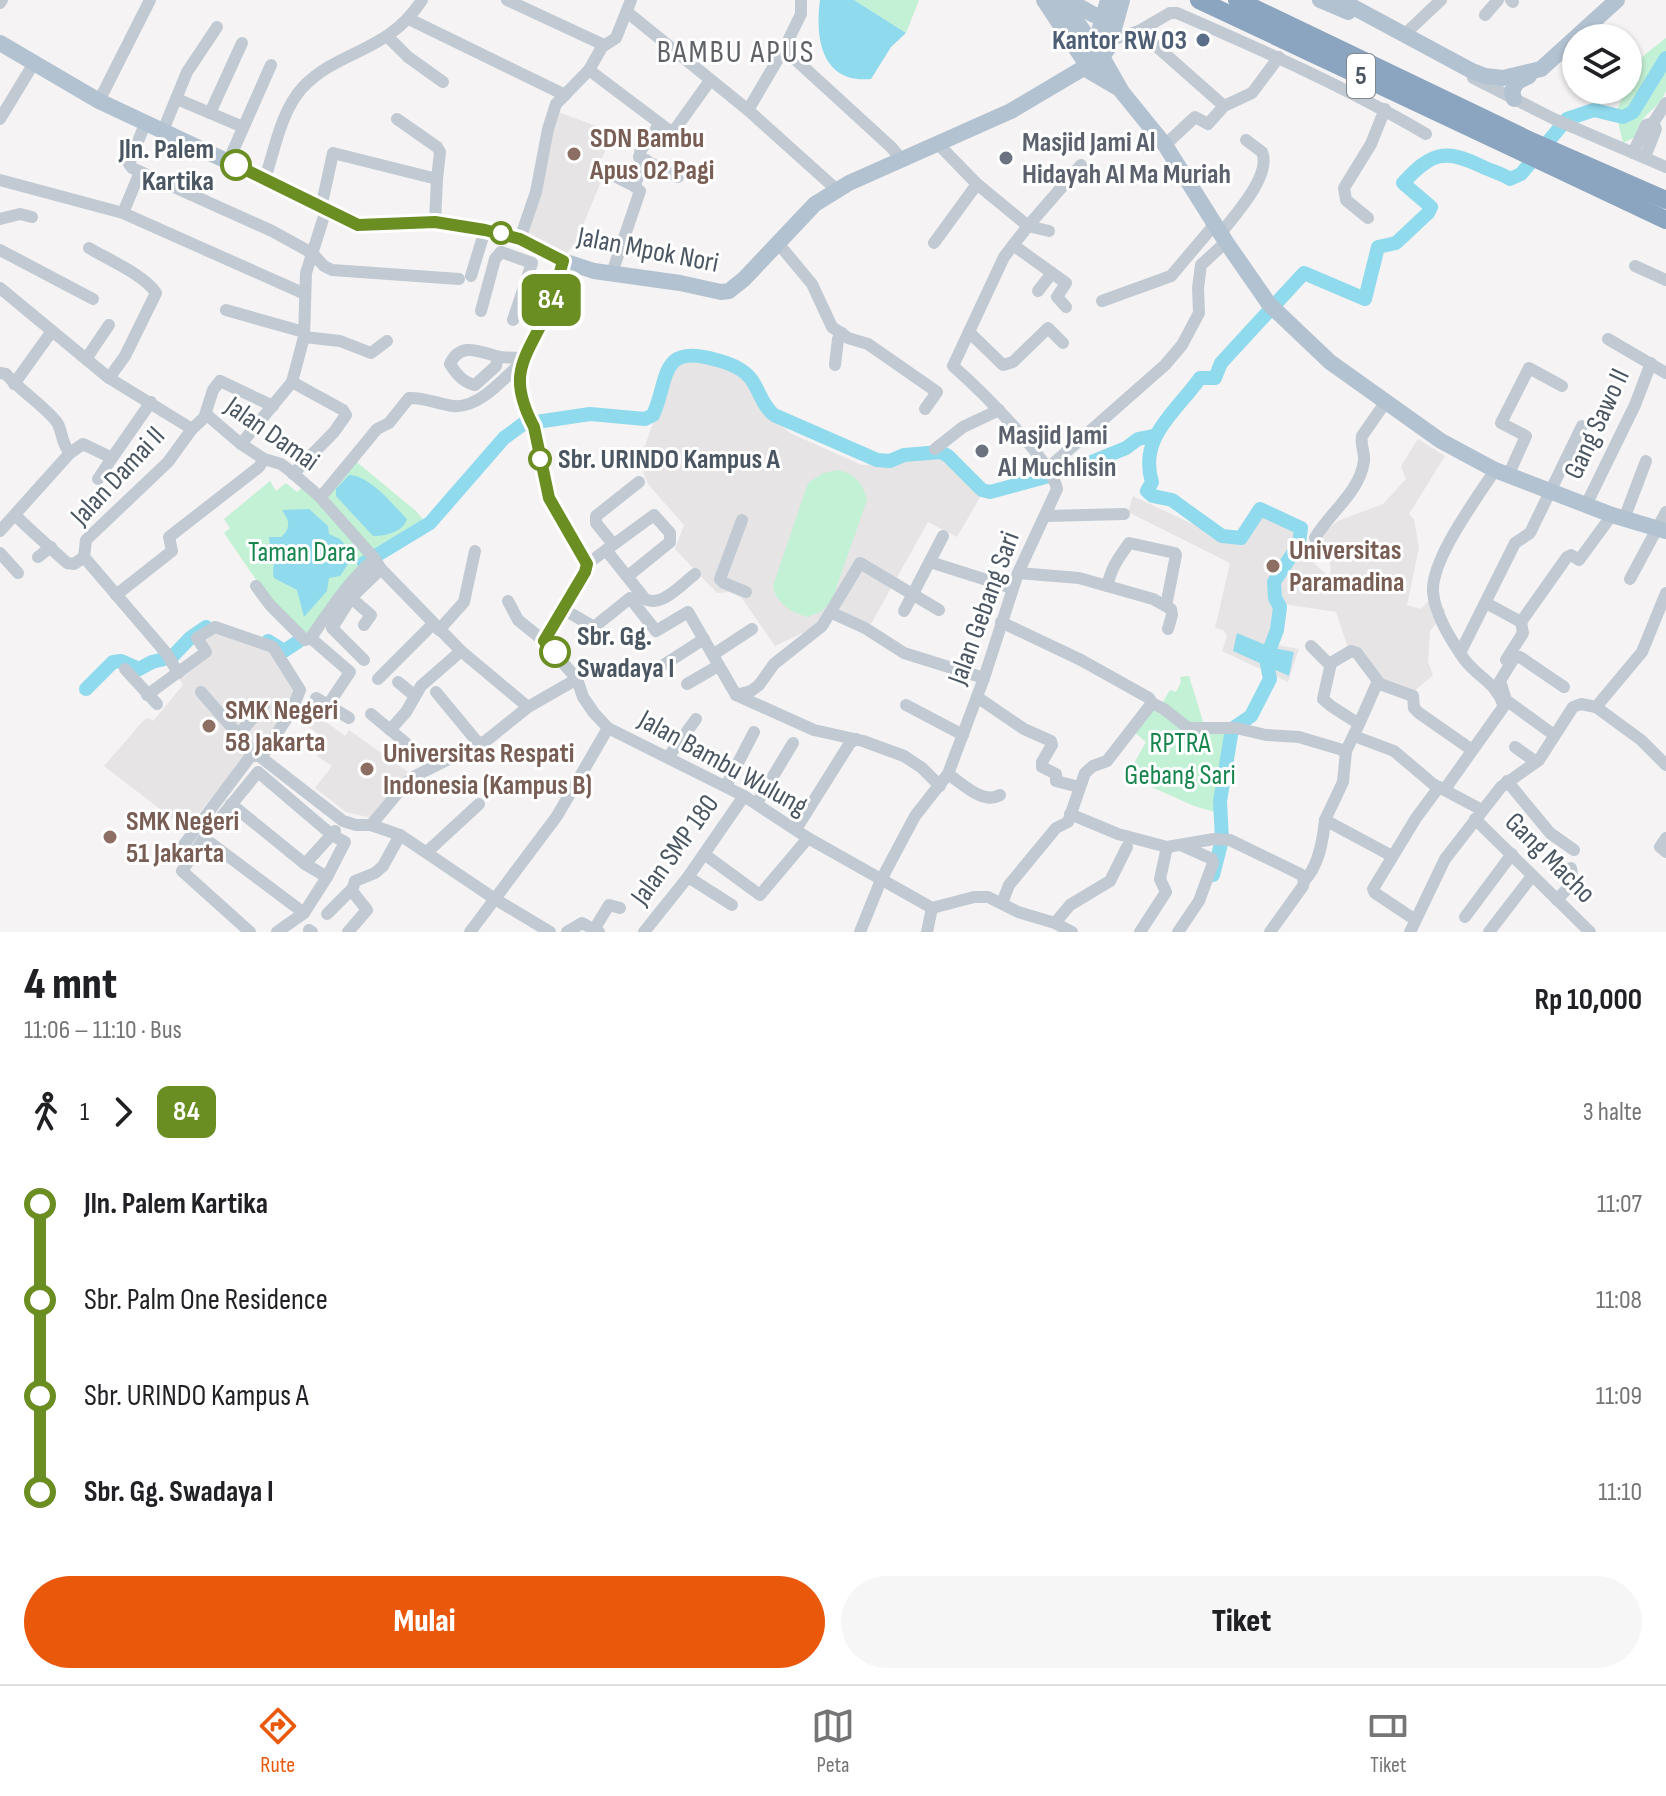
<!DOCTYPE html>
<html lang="id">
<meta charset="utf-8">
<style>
:root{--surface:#fff;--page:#f6f6f6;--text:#202124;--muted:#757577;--line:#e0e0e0;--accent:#ea580c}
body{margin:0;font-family:"Sofia Sans Condensed",sans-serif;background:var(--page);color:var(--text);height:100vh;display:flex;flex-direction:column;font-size:30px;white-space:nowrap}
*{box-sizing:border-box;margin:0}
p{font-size:26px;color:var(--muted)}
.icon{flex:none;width:44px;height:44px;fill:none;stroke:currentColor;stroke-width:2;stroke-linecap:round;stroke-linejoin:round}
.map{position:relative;height:932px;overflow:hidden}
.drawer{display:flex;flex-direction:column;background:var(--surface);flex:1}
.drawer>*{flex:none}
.badge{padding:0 16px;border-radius:12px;font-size:28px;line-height:52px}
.controls{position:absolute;left:1562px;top:24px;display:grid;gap:16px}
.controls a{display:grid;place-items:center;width:80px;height:80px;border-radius:50%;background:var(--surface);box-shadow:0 2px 6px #0004;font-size:40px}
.map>.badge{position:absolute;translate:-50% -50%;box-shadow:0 0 0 4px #fff}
.legs{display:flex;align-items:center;gap:12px;height:88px;padding:0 24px;font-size:26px}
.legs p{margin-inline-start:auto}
.headline{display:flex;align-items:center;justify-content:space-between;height:136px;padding:0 24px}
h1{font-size:44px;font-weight:800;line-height:60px}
.cta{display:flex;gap:16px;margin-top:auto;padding:16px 24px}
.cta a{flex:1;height:92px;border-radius:48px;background:var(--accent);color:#fff;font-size:32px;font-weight:800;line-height:92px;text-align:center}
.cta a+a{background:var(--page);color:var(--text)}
ul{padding:0 24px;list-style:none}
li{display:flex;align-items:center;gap:28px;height:96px;font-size:30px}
li i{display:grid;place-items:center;width:12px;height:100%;margin:0 10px;background:currentColor}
li i::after{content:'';width:20px;height:20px;margin:-10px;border:6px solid;border-radius:50%;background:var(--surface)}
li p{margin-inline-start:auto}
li:first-child i{background:linear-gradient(#0000 50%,currentColor 0)}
li:last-child i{background:linear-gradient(currentColor 50%,#0000 0)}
.tabs{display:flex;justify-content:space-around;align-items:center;height:112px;border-top:2px solid var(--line);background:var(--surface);font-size:22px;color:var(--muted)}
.tabs a{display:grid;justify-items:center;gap:4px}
.tabs .on{color:var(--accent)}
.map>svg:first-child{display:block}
.education{fill:#e6e4e5}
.green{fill:#c3f1d5}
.water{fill:#90daee}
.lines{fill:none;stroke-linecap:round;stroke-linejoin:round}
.river{stroke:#90daee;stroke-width:14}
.minor{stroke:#c1cad2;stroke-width:12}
.major{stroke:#b3c2d1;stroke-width:16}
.highway{stroke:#8ba5c1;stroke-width:18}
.line-1-casing{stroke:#fff;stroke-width:18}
.line-1{stroke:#6b8e23;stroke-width:12}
.service-dot{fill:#5c6f8a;stroke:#fff;stroke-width:3}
.education-dot{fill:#8d6e63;stroke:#fff;stroke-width:3}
.worship-dot{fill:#6b7280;stroke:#fff;stroke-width:3}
.stop-1-dot{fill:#fff;stroke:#6b8e23;stroke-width:4}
.labels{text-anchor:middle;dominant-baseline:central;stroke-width:6;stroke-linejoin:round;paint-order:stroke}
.shield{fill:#fff;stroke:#808990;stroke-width:2}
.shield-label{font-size:26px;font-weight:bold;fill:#4a5661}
.service-label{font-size:28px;font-weight:bold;fill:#4e5e75;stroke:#fff;text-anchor:end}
.education-label{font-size:28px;font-weight:bold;fill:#785e54;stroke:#fff;text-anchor:start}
.worship-label{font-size:28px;font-weight:bold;fill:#5b616d;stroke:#fff;text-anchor:start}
.stop-label{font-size:28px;font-weight:bold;fill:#4a5661;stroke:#fff;text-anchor:start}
.street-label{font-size:28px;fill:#4a5661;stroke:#fff}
.park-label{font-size:28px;fill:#17864f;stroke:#fff}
.quarter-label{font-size:32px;letter-spacing:2px;fill:#5f6368;stroke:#fff}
</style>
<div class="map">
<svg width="1666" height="932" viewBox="0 0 1666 932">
<rect width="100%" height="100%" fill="#f5f3f3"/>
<g class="education">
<path d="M555,111L596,126L613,137L595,170L604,174L576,242L567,253L523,232Z"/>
<path d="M683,358L702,359L720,364L745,377L762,409L790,433L862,465L894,464L919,456L936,455L983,492L957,537L928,522L871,624L832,607L817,626L775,646L741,597L729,592L717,593L675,549L684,525L648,484L639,462L674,365Z"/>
<path d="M1418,439L1445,456L1409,514L1414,519L1419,548L1407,605L1421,609L1431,598L1446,610L1430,631L1428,662L1433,675L1412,693L1378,679L1349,651L1336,612L1277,603L1268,643L1299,649L1288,682L1222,651L1227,636L1223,630L1215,628L1230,563L1128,512L1133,496L1235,544L1254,505L1299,528L1295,540L1300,550L1330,578L1331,568L1322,534L1338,521L1383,504L1406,479L1401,466Z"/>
<path d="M211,631L267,647L298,689L265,744L261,741L256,743L186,829L104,766L144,720L149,718L153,721L183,685L177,675L204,656L199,638Z"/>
<path d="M315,714L345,736L349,730L408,772L372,818L346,812L315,788L332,766L317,756L328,741L307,726Z"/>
</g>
<g class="green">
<path d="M854,0H919L906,33Z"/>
<path d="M1666,38C1666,54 1666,75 1666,90C1661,110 1641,110 1635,137L1623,143L1616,113L1625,90H1628C1628,64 1647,53 1666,38Z"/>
<path d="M353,459L416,511L426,523L365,560L308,635L272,603L224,533L230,528L224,519L270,481L276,491L286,483L297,492L304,486L319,500Z"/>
<path d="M839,470C855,474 863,483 867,500L832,600L822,611L808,617C791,612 777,605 773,586L808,483L823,473Z"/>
<path d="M1189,676L1206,731H1229L1215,812L1194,806L1127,776L1146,742L1133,731L1153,705H1161L1170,690L1176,692L1181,682L1180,677Z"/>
</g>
<g class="water">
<path d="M820,0H854L906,33L891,47L871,79C821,84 815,37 820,0Z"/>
<path d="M349,475C371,476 392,504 407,519C403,532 386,536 373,536L336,496V489Z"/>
<path d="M309,509L328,526L329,534L340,539L354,555L340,576L329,578L327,591L304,617L297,590L274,578C271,569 276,563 274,554C272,547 269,545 269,537H281C292,528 289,520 282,510Z"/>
<path d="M1237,633L1273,648L1294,652L1289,676L1233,651Z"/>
</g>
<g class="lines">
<g class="river">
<path d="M1052,474L1057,470L1082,466L1126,448L1138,439L1153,436"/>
<path d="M364,563L430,523L504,438L523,424L590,414L645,419L653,415C669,380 659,344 713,359C726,362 742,367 751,379C760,391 761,404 774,415L877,460L890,461L904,455L941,452L948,456L982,490L990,492L1049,476"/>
<path d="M268,641L284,651L299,641"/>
<path d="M86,689L113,662L121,661L139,669L152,662L172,657L190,638L206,627"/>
<path d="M1213,875L1222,840L1220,801L1232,729L1251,716L1270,679L1266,659L1277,630L1280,607L1275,598L1274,582L1299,544L1301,528L1260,509L1241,538L1222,536L1172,500L1153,496L1147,491L1152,482C1138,437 1177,411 1200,378H1215L1221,363L1304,273L1365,299L1378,247L1396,243L1428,213L1431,207L1403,183C1431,153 1444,148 1481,166C1491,171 1501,173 1510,179L1521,174L1567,119L1594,110L1623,117L1633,112L1666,58"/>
</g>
<g class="minor">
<path d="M507,0L604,45"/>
<path d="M801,0V14L784,49L891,147L902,160"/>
<path d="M1511,0L1513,2"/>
<path d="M0,3L2,0"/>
<path d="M627,12L748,110L837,190"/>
<path d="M1485,15L1498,0"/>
<path d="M409,19L565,95"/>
<path d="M1139,31L1224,106"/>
<path d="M1404,35L1441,0"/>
<path d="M388,37L408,57L443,82"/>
<path d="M1111,40L1139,31L1170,13H1177C1262,50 1346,87 1426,134"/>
<path d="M589,70L670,131L676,128L709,82"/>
<path d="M1473,78L1554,119L1666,167"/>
<path d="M177,99L243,127"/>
<path d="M99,101L150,0"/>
<path d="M748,110L784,49"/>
<path d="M210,113L242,43"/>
<path d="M0,119L34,63"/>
<path d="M397,119L437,147L440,152L437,179"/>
<path d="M145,124L129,164L132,168L272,231L312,253L324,266L332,270L459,279"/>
<path d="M659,125L641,150L639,157L678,177"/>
<path d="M162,133L187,72L217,27"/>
<path d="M1165,145L1195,117L1208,124L1224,106L1252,93L1279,57"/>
<path d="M1633,153L1646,125L1653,123L1666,103"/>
<path d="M1645,157L1656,129L1653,123"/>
<path d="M228,162L271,65"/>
<path d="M602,170L634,186"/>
<path d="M265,179C275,148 281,111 303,87C340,49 388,53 422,0"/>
<path d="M0,180L123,213L305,294"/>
<path d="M321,208L333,153L437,179L435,222"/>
<path d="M123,213L140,172"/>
<path d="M1368,218L1346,200L1344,188L1371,144L1385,109"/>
<path d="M0,219L20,214L32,217"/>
<path d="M1049,231L1028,226L1081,165"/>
<path d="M1221,233C1235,215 1272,175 1262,152L1246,140"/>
<path d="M520,239L536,192L548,129L556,104L589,70L602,47L616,38L631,0"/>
<path d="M777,242L812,284L832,327L848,338L868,344L937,392L925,409"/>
<path d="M934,243L977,184"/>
<path d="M1013,245L1066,283L1057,297L1066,307"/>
<path d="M89,248C107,259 145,275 156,293L125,356L109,378"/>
<path d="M0,250L93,299"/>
<path d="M563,261L548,309L521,367L520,382L528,418L533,424L549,498L587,564L585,572L544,641L577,679L583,697L594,713L608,728L744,796L808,838L932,908L974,897H988L1018,912L1055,923L1072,932"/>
<path d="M1635,266L1666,280"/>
<path d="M612,273L640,191L634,186L646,160"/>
<path d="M471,276L485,230"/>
<path d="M0,288L109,378L192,429L207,415L241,444L264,459L281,464L289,470L319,496L374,558L381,569L461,651L528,707"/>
<path d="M1038,291L1052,273"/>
<path d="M1102,301L1171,276L1215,224"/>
<path d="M226,310L304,332"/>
<path d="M481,311L495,259L501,252L532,263L513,320"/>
<path d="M969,332L1003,365L1013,362L1048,328L1063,343"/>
<path d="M304,337L340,341L371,353L387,341"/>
<path d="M1608,339L1666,373"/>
<path d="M498,357L496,366L475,385C464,383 456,374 450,364C460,342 478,351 496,356C504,358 514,358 523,358"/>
<path d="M86,359L109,325"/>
<path d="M835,365L838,339L842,333"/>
<path d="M0,373L6,374C18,389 51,411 58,424C63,434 61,443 70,453"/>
<path d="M292,382L343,410L346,415L334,432L293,474"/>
<path d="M14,384L52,331"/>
<path d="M205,415L213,390L220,381L273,406"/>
<path d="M241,444L292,382L304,337L306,273L326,210"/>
<path d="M935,449L963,427L999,410"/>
<path d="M1047,469L1165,365L1182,345L1199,313L1198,288L1201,265L1226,242"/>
<path d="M1508,476L1526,436L1501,423L1529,368L1562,386"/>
<path d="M98,479L112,458"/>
<path d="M325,492L377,429L389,423L409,398C423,397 438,404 453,406C479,409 504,378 522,362"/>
<path d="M1586,505L1635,405L1651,363"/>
<path d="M16,516C33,533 50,547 67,563L74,564L84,557"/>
<path d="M1047,516L1124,514"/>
<path d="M1624,519L1646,461"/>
<path d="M742,520L720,579L724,583L746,592"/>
<path d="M0,531L70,453L83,444L112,458L151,402"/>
<path d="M1315,538C1329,513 1360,492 1364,461C1365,452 1360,445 1362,436L1385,403"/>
<path d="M613,544L596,523V516L639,482"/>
<path d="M606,550L645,599C661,608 682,584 695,574"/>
<path d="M0,553L18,573"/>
<path d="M38,557L51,547"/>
<path d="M84,557L86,540L168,462L192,429"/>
<path d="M84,557L167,654L178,673"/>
<path d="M930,562L1012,588"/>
<path d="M587,564L654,515L670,533V542L628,576"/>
<path d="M1018,573L1079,578L1153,599L1171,609L1172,615L1168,629"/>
<path d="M1630,579L1666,512"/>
<path d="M256,586L270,605L305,640L312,638"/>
<path d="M1107,586C1113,564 1117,561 1129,543L1175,553L1176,555L1166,606"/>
<path d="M116,595L172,551L169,537L259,467L264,459"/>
<path d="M351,598L371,615L364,625"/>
<path d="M508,601L518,620L544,641"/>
<path d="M1486,603L1521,622L1523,633L1506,660"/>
<path d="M563,609L594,627L630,598L656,631L688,612L736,695L814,730L863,741L904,756L922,768L940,786"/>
<path d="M904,611L943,536"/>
<path d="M832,613L865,628L904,653L984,678"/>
<path d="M1001,622L1081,660L1149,698L1152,703L1107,761L1093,766L1085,773L1068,822L1056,828L1009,885L1002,903"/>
<path d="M1521,622L1567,557L1571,555L1579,560L1612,515"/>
<path d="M439,630L464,602L475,551"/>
<path d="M1311,646L1330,665"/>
<path d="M1460,653L1515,543L1530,533L1582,426"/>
<path d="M714,654L752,629"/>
<path d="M364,660L332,628L351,598L381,569"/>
<path d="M665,664L704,639"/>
<path d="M125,669L157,704"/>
<path d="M378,679L433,624"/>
<path d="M398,682L415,696"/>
<path d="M1377,683L1413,696L1414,708L1419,713L1472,750"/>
<path d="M687,684L718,666"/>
<path d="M201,692L249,747L250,757"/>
<path d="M436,692L479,744"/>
<path d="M147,695L206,652L197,638L215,627L273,647L300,690L291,712L262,756"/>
<path d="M736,695L751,691L759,685L774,664L822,626L860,563L939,610"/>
<path d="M977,697L1024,729L1051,741L1052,745L1042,762V767L1056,774V781L1079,787"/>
<path d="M316,698L349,718"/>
<path d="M1152,703L1164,709L1188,728H1236L1266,735L1299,737L1346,751"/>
<path d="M328,705L350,672L313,640L312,636C331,609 349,580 375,559"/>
<path d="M906,705L963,735"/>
<path d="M1596,707L1641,740L1666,765"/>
<path d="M371,714L406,743"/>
<path d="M1359,724L1378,681L1357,653L1351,651L1331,663L1323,699L1331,706L1359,724L1346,751L1343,782L1325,820L1392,856"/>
<path d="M390,730L406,712L421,686L461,651"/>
<path d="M238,735L264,705"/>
<path d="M1554,735L1506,700L1500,681L1514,658L1520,657L1564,687"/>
<path d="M1354,736L1394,751L1433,784L1482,810"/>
<path d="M1515,747L1536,762"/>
<path d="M669,756L696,719"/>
<path d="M948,774C963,784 983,805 1000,795"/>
<path d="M1507,781L1550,833L1574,850"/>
<path d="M726,786L754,732"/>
<path d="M1445,789L1504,706C1495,681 1478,678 1464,659C1451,640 1435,615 1433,592C1431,559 1477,498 1495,470"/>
<path d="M757,803L793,743"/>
<path d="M231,804L305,864L327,877"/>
<path d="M1070,814L1118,834L1167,847L1160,879L1166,892L1140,932"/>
<path d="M1475,819L1590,932"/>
<path d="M371,825L407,782L415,776L487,740L528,707L577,679"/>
<path d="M796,829L850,743L856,739"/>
<path d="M204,838L304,913"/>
<path d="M1666,838L1660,847L1666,852"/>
<path d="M1167,847L1214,839L1230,840L1300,874L1304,878L1303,886L1270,932"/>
<path d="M427,852L479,804"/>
<path d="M704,854L760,895L808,838"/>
<path d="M188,862L177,854L250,757L258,755L343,821L356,825H371L400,835L495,899L550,932"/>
<path d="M305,864L335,831"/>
<path d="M688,877L732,905"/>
<path d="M1304,881C1319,866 1323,840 1325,820"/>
<path d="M1557,900L1573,882L1571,868"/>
<path d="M327,914L352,889"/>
<path d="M1465,917L1512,854"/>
<path d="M1414,919L1375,893L1373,889L1416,818L1439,787"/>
<path d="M1055,923L1070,905L1110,881L1127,847"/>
<path d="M595,928L609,905L620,908"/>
<path d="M309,930L312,932"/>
<path d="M250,932L182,871L204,838L258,772L332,835L345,842L327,877L304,913L277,932"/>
<path d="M348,932L367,910L352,891L355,881L375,873L383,866L400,835"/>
<path d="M470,932L557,816L608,728"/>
<path d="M567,932L582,923L599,932"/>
<path d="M644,932L688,877L744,796"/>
<path d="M860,932L881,880L915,816L948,774L984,678L1018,573L1057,489C1051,459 978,388 953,366L1004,257L1028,226L977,184L938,144"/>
<path d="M927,932L932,908"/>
<path d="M1178,932L1199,901L1213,863L1212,859L1183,846"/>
<path d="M1410,932L1445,859L1501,787L1539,760L1573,707L1581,704L1596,707L1642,652L1666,593"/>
<path d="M1489,932L1532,876"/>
</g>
<g class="major">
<path d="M1044,0L1083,59"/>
<path d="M1061,0L1102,57L1122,92L1165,145L1226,242L1269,304L1330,362L1441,441L1495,470L1612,515L1666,531"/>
<path d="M1068,0L1094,15L1113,16"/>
<path d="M1320,0L1348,12"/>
<path d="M1340,0L1472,71L1485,76L1503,78L1541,69L1617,0"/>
<path d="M0,43L99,101L265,179L358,225L435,222L485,230L520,239L563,261L594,271L680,283L721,292L729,291L744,279L815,204L849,183L1011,111L1102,57L1109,47L1122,0"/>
<path d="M1090,51L1098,35L1108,0"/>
<path d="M1084,68L1120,89"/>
<path d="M1514,99L1512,91L1517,82L1529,76"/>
</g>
<g class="highway">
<path d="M1199,0L1666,220"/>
<path d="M1237,0L1531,141L1666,200"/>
</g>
</g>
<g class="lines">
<defs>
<path id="line-1" d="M236,165L358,225L435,222L485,230L520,239L563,261C558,279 554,298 546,315C523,361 507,376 534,427L549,498L587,564L585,572L544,641L555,652"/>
</defs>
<use href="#line-1" class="line-1-casing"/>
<use href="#line-1" class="line-1"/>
</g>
<circle class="service-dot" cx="1203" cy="40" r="8"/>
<g class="education-dot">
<circle cx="574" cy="154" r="8"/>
<circle cx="1273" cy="566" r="8"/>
<circle cx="209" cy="726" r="8"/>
<circle cx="367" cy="769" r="8"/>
<circle cx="110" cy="837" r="8"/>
</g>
<g class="worship-dot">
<circle cx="1006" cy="158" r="8"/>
<circle cx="982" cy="451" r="8"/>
</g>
<g class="stop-1-dot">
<circle cx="236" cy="165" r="14"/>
<circle cx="501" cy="233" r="10"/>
<circle cx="540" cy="459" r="10"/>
<circle cx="555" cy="652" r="14"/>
</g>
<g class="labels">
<rect class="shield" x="1347" y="54" width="28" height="44" rx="6"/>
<g class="shield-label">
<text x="1361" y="76">5</text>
</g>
<g class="service-label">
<text x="1187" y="40">Kantor RW 03</text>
</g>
<g class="education-label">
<text x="590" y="138">SDN Bambu<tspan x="590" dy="32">Apus 02 Pagi</tspan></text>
<text x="1289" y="550">Universitas<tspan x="1289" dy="32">Paramadina</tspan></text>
<text x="225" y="710">SMK Negeri<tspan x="225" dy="32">58 Jakarta</tspan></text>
<text x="383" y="753">Universitas Respati<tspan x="383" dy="32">Indonesia (Kampus B)</tspan></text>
<text x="126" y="821">SMK Negeri<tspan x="126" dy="32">51 Jakarta</tspan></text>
</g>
<g class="worship-label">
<text x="1022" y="142">Masjid Jami Al<tspan x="1022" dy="32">Hidayah Al Ma Muriah</tspan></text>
<text x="998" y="435">Masjid Jami<tspan x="998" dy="32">Al Muchlisin</tspan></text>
</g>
<g class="stop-label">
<text x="214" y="149" text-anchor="end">Jln. Palem<tspan x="214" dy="32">Kartika</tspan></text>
<text x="558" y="459">Sbr. URINDO Kampus A</text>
<text x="577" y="636">Sbr. Gg.<tspan x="577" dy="32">Swadaya I</tspan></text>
</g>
<g class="street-label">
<text transform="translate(648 250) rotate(11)">Jalan Mpok Nori</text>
<text transform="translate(1597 424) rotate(-65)">Gang Sawo II</text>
<text transform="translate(272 434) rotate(35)">Jalan Damai</text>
<text transform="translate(118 476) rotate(-47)">Jalan Damai II</text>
<text transform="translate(984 608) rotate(-70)">Jalan Gebang Sari</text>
<text transform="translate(723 763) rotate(29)">Jalan Bambu Wulung</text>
<text transform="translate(675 850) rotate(-54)">Jalan SMP 180</text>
<text transform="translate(1550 858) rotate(45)">Gang Macho</text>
</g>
<g class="park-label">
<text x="302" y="552">Taman Dara</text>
<text x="1180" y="743">RPTRA<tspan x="1180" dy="32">Gebang Sari</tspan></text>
</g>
<g class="quarter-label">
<text x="736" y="52">BAMBU APUS</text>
</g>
</g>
</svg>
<div class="controls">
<a><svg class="icon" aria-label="layers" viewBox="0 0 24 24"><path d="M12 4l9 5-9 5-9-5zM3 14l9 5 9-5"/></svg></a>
</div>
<b class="badge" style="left:551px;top:300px;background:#6b8e23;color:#fff">84</b>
</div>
<section class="drawer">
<div class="headline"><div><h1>4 mnt</h1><p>11:06 – 11:10 · Bus</p></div><b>Rp 10,000</b></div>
<div class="legs"><svg class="icon" aria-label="walk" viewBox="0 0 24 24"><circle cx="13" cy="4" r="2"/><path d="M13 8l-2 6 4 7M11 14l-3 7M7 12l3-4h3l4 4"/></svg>1<svg class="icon" aria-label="forward" viewBox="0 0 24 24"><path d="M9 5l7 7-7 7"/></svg><b class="badge" style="background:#6b8e23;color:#fff">84</b><p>3 halte</p></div>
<ul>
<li><i style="color:#6b8e23"></i><b>Jln. Palem Kartika</b><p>11:07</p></li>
<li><i style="color:#6b8e23"></i><span>Sbr. Palm One Residence</span><p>11:08</p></li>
<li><i style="color:#6b8e23"></i><span>Sbr. URINDO Kampus A</span><p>11:09</p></li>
<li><i style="color:#6b8e23"></i><b>Sbr. Gg. Swadaya I</b><p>11:10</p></li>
</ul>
<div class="cta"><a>Mulai</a><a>Tiket</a></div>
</section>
<nav class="tabs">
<a class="on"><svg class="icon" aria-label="directions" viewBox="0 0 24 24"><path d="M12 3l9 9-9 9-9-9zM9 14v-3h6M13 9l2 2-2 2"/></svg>Rute</a>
<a><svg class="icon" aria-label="map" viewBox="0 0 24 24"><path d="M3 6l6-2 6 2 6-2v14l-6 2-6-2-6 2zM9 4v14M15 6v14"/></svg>Peta</a>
<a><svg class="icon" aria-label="tickets" viewBox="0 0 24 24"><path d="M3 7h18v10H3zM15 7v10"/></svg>Tiket</a>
</nav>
